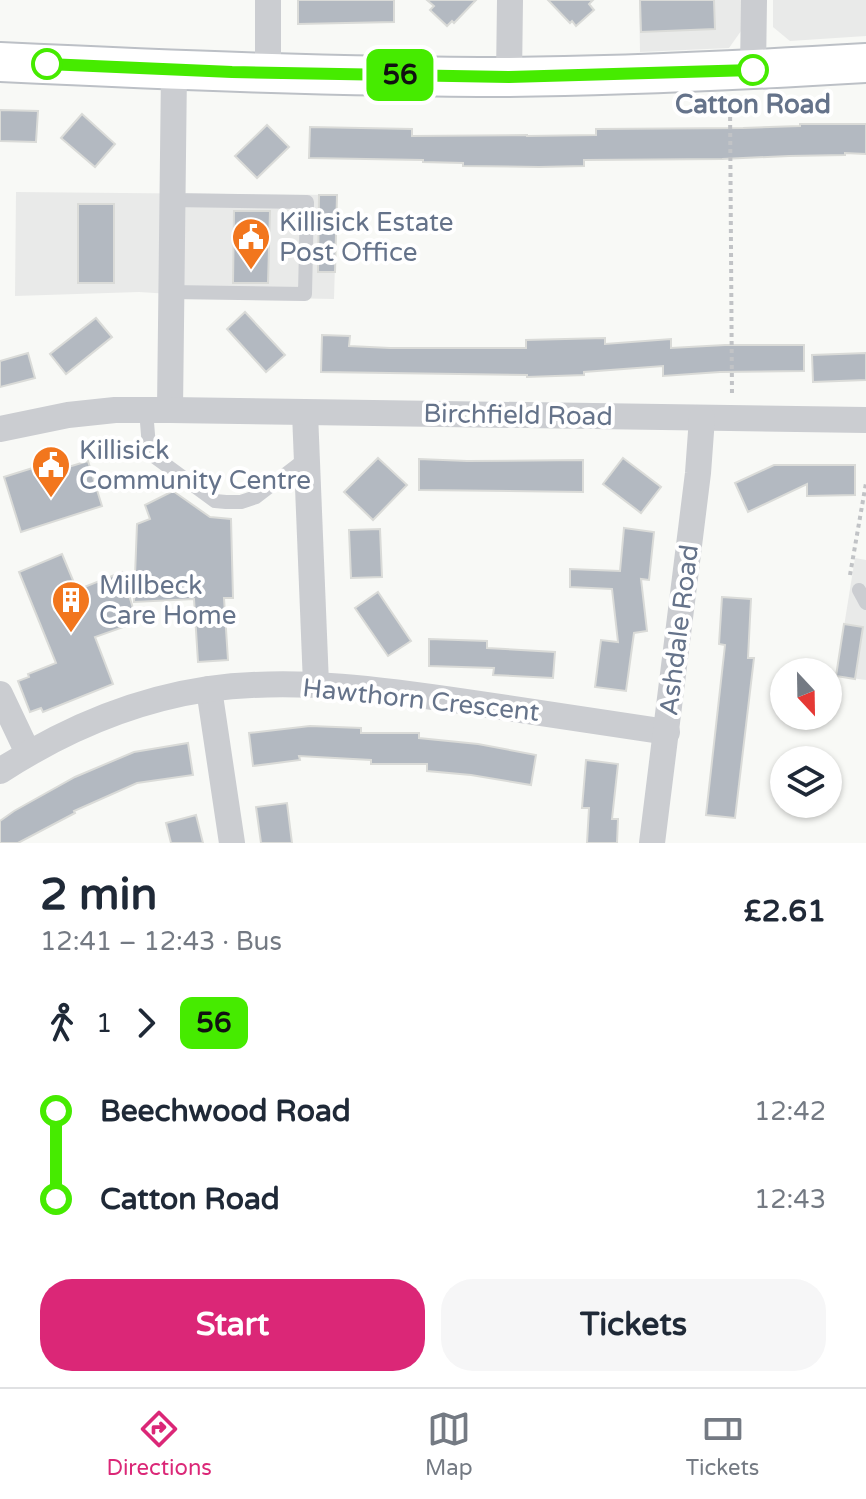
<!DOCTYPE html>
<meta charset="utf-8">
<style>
:root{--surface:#fff;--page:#f6f6f7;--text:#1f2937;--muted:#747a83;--line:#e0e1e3;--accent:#db2777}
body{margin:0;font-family:"Varela Round",sans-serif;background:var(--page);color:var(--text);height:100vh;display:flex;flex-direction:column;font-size:30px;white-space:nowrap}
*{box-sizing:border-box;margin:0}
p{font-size:26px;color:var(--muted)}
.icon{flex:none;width:44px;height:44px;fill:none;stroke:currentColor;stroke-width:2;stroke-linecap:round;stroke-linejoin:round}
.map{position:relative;height:843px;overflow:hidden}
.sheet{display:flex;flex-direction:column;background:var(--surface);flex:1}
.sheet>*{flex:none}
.badge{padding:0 16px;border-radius:12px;font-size:28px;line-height:52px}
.needle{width:52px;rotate:158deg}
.tools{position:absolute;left:770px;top:658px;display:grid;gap:16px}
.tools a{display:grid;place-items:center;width:72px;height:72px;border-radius:50%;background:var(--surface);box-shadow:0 2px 6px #0004;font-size:40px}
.map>.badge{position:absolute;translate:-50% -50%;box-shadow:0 0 0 4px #fff}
.legs{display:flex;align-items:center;gap:12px;height:88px;padding:0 40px;font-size:26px}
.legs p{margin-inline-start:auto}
.headline{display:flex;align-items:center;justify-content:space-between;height:136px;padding:0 40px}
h1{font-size:44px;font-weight:800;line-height:60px}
.primary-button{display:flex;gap:16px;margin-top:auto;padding:16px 40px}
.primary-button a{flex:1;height:92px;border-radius:32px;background:var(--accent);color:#fff;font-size:32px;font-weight:800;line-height:92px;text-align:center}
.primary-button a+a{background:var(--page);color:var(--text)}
ul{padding:0 40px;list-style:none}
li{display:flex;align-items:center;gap:28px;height:88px;font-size:30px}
li i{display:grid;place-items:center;width:12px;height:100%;margin:0 10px;background:currentColor}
li i::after{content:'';width:20px;height:20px;margin:-10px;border:6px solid;border-radius:50%;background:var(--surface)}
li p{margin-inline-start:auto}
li:first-child i{background:linear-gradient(#0000 50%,currentColor 0)}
li:last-child i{background:linear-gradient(currentColor 50%,#0000 0)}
.tabs{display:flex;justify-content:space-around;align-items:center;height:112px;border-top:2px solid var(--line);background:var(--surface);font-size:22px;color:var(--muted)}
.tabs a{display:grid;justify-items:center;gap:4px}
.tabs .active{color:var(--accent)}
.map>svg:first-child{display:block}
.built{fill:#e9eae9}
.building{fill:#b3b9c1;stroke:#dadbd8;stroke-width:2}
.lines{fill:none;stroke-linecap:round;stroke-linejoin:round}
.secondary-casing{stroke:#bcc0c6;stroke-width:42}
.path{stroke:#c1c3c6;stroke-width:4;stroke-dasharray:4 4;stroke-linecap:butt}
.lane{stroke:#cbcdd1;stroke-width:14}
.street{stroke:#cbcdd1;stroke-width:26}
.secondary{stroke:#fff;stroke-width:38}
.line-1-casing{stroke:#fff;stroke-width:18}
.line-1{stroke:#46eb00;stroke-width:12}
.stop-1-dot{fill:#fff;stroke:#46eb00;stroke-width:4}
.labels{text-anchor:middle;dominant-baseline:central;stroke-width:8;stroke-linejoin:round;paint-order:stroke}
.stop-label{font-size:26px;font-weight:bold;fill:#65738a;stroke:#fff}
.poi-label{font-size:26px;fill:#65738a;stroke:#fff;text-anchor:start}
.street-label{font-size:26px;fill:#65738a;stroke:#fff}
</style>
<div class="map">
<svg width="866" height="843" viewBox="0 0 866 843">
<rect width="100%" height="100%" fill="#f8f9f6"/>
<g class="built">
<path d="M639,0H741V31L729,48L640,52Z"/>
<path d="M773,0H866V36L790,41L773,27Z"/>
<path d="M16,192L337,195L334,299L218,297L139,292L15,296Z"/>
<path d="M855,558L866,560V680L836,676Z"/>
</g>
<g class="building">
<path d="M298,0H394V22L298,24Z"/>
<path d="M427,0H476L454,23L452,21L447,26L430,10L434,6Z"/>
<path d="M548,0H593L589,4L594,10L576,26L572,21L570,23Z"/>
<path d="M640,0H714L715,29L641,32Z"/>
<path d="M0,110L38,111L36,142L0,141Z"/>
<path d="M82,114L115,144L95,167L61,138Z"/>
<path d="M800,124H866V154L845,153V155L789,156L722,159L584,160V166L539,167L463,166V163L423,162V160L309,158L310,127L412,129V136L527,135V136L596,135V129L743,128L800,126Z"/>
<path d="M267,125L289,147L257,178L235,156Z"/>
<path d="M319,195H337L335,272H318Z"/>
<rect x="78" y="204" width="36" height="79"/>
<path d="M234,211H270L268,283H233Z"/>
<path d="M245,312L285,355L266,372L227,329Z"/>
<path d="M96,318L112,337L66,374L50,354Z"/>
<path d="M322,335L350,336L349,346L390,348H526V340L605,338V344L671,339V348L725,345H804V371L720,372L663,376V366L584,372V375L527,377V375L321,372Z"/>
<path d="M28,353L35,378L0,387V361Z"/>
<path d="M866,353V380L813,382L812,355Z"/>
<path d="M378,458L407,485L373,520L344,492Z"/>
<path d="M623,458L661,487L641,513L603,484Z"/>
<path d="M419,459L467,461L583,460V492L419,490Z"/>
<path d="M88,461L102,506L21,532L4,477L39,466L42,475Z"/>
<path d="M774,465H855V495L807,496V484L748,512L735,483Z"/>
<path d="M173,491L210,517L231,519L233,598H224L228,660L198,662L194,599L134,602L137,524L150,519L145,505Z"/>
<path d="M624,528L654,532L649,580L641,579L647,631L634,633L626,691L595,687L601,640L618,642L612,589L570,587V569L620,571Z"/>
<path d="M380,529L382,577L351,578L349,530Z"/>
<path d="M62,554L77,590L122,572L135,615L130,618L132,624L95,637L113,684L43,712L41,708L30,712L18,681L29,677L28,674L56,663L19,572Z"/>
<path d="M378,592L411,641L388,656L355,608Z"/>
<path d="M722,597L751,599L748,658H754L735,818L706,815L725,645L719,644Z"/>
<path d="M844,624L863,627L855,679L836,676Z"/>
<path d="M429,639L487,641V648L555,652L553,678L493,675L494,668L429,666Z"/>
<path d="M310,726L361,728V733H419V738L478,744L536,755L531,785L471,775L427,771V764H371V760L299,756L300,760L253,766L249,733Z"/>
<path d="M188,743L193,775L137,783L74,811L75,813L18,843H0V821L14,811L75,777L134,752Z"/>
<path d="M586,760L618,764L612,819H618L617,843H587L589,808H582Z"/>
<path d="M287,803L292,843H261L256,807Z"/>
<path d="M196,815L203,843H171L166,823Z"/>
</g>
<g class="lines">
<defs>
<path id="secondary" d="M0,62C169,70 339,77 509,77C628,76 747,70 866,63"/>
</defs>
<use href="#secondary" class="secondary-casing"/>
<g class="path">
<path d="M730,101L732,396"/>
<path d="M850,575L866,483"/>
</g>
<g class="lane">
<path d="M170,292L305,294L307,202L171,200"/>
<path d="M146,410L149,447L155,457L215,501L226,502H241L256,497L308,457"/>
<path d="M859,590L866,603"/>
</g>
<g class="street">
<path d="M753,70L754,0"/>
<path d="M268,72V0"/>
<path d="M509,77L510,0"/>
<path d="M170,410L174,70"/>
<path d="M305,413L316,684"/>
<path d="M0,429L68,415L115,410H170L866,420"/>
<path d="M209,689L232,843"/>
<path d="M0,694L28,753"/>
<path d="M0,771C62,731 134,700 208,689C297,677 386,690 474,703C538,712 602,722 667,732"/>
<path d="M652,843L698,473L702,418"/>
</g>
<use href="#secondary" class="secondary"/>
</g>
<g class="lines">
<defs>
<path id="line-1" d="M47,64L232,72L509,77L753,70"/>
</defs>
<use href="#line-1" class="line-1-casing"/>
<use href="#line-1" class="line-1"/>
</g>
<defs>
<symbol id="civic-pin" viewBox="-11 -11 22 30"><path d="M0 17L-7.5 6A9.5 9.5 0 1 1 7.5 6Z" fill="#f2761d" stroke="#fff"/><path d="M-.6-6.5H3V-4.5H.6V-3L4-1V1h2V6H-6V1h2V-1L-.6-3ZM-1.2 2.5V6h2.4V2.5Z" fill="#fff"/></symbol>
<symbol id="building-pin" viewBox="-11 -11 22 30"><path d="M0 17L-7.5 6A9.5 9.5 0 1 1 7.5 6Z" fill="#f2761d" stroke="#fff"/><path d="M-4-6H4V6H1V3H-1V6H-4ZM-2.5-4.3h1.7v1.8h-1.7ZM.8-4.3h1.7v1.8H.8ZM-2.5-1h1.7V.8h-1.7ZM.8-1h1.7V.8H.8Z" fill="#fff"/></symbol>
</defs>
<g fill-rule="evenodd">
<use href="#civic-pin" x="229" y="215" width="44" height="60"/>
<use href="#civic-pin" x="29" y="443" width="44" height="60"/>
<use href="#building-pin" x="49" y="578" width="44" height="60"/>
</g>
<g class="stop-1-dot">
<circle cx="47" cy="64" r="14"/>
<circle cx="753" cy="70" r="14"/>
</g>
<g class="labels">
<g class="stop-label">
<text x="753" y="104">Catton Road</text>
</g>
<g class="poi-label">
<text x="279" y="222">Killisick Estate<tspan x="279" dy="30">Post Office</tspan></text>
<text x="79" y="450">Killisick<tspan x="79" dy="30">Community Centre</tspan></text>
<text x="99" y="585">Millbeck<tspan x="99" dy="30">Care Home</tspan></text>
</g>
<g class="street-label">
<text transform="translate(518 415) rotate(1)">Birchfield Road</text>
<text transform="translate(679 630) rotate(-83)">Ashdale Road</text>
<text transform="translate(421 700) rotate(6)">Hawthorn Crescent</text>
</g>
</g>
</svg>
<div class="tools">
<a><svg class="needle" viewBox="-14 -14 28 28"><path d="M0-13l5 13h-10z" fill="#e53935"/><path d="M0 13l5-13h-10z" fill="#747a83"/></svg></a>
<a><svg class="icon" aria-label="layers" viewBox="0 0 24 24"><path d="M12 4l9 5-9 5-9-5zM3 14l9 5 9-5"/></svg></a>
</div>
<b class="badge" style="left:400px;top:75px;background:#46eb00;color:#111">56</b>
</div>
<section class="sheet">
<div class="headline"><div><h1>2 min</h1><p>12:41 – 12:43 · Bus</p></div><b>£2.61</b></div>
<div class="legs"><svg class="icon" aria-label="walk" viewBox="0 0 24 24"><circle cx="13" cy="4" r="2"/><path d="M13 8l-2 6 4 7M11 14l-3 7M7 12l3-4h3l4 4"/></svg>1<svg class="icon" aria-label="forward" viewBox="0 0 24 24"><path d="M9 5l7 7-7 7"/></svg><b class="badge" style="background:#46eb00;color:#111">56</b></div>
<ul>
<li><i style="color:#46eb00"></i><b>Beechwood Road</b><p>12:42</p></li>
<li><i style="color:#46eb00"></i><b>Catton Road</b><p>12:43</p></li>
</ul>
<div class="primary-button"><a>Start</a><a>Tickets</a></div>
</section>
<nav class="tabs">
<a class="active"><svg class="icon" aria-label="directions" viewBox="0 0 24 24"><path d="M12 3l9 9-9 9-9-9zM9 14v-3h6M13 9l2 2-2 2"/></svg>Directions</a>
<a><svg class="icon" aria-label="map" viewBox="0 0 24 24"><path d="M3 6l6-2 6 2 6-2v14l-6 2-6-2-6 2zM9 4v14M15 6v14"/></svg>Map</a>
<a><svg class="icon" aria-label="tickets" viewBox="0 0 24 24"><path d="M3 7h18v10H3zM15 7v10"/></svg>Tickets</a>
</nav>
